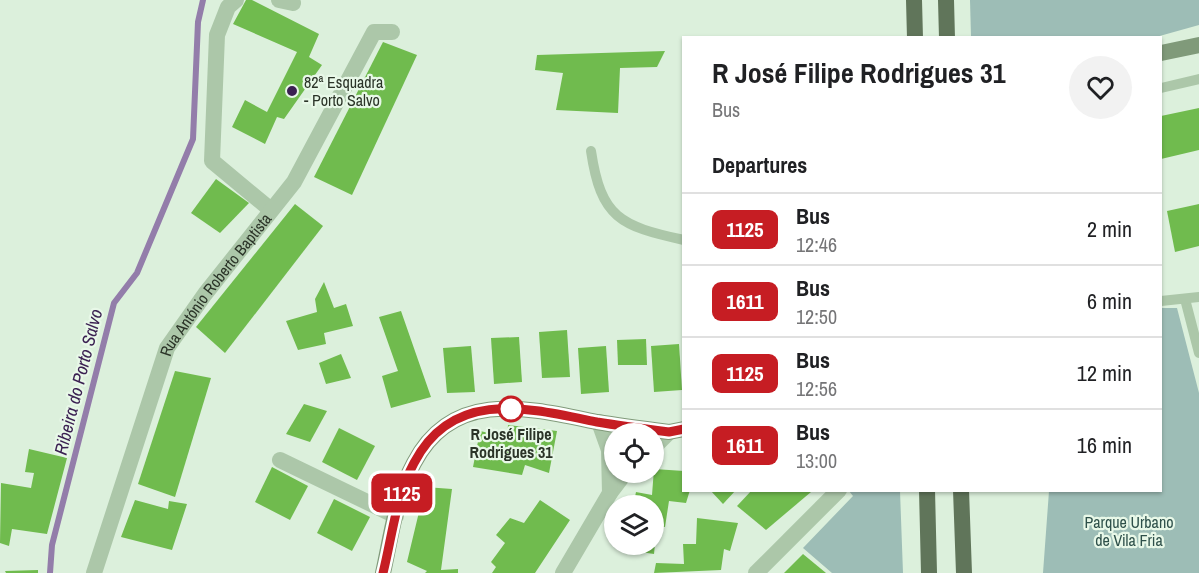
<!DOCTYPE html>
<meta charset="utf-8">
<style>
:root{--surface:#fff;--page:#f2f2f2;--text:#202124;--muted:#757577;--line:#e0e0e0}
body{margin:0;font-family:"Archivo Narrow",sans-serif;background:var(--page);color:var(--text);height:100vh;display:flex;flex-direction:column;font-size:22px;white-space:nowrap}
*{box-sizing:border-box;margin:0}
p{font-size:20px;color:var(--muted)}
.icon{flex:none;width:33px;height:33px;fill:none;stroke:currentColor;stroke-width:2;stroke-linecap:round;stroke-linejoin:round}
.map{position:relative;flex:1;overflow:hidden}
.details{position:absolute;left:682px;top:36px;width:480px;height:456px;display:flex;flex-direction:column;background:var(--surface);border-radius:0px;box-shadow:0 2px 4px #0004}
.details>*{flex:none}
.badge{padding:0 12px;border-radius:9px;font-size:21px;line-height:39px}
.tools{position:absolute;left:604px;top:423px;display:grid;gap:12px}
.tools a{display:grid;place-items:center;width:60px;height:60px;border-radius:50%;background:var(--surface);box-shadow:0 2px 4px #0004;font-size:30px}
.map>.badge{position:absolute;translate:-50% -50%;box-shadow:0 0 0 3px #fff}
h2{padding:0 30px;font-size:22px;line-height:54px}
.round{display:grid;place-items:center;flex:none;width:63px;height:63px;border-radius:32px;background:var(--page)}
.headline{display:flex;align-items:center;justify-content:space-between;height:102px;padding:0 30px}
h1{font-size:28px;font-weight:700;line-height:45px}
ul{padding:0;list-style:none}
li{display:flex;align-items:center;gap:18px;height:72px;padding:0 30px;border-top:2px solid var(--line)}
li div{flex:1}
li b{display:block;font-size:22px}
li em{font-style:normal}
li .badge{min-width:66px;font-weight:700;text-align:center}
.map>svg:first-child{display:block}
.green{fill:#9dbdb6}
.lines{fill:none;stroke-linecap:round;stroke-linejoin:round}
.stream{stroke:#937daa;stroke-width:6}
.building{fill:#70bb4e}
.service{stroke:#acc7a9;stroke-width:10}
.minor{stroke:#acc7a9;stroke-width:16}
.secondary{stroke:#809a7a;stroke-width:16}
.primary{stroke:#60755a;stroke-width:16}
.line-casing{stroke:#fff;stroke-width:14}
.line{stroke:#c61d23;stroke-width:9}
.poi-dot{fill:#3b2152;stroke:#e8f8e8;stroke-width:2}
.stop-dot{fill:#fff;stroke:#c61d23;stroke-width:3}
.labels{text-anchor:middle;dominant-baseline:central;stroke-width:4.5;stroke-linejoin:round;paint-order:stroke}
.poi-label{font-size:16px;fill:#2b3428;stroke:#e8f8e8;text-anchor:start}
.street-label{font-size:16px;fill:#2b3428;stroke:#e8f8e8}
.stop-label{font-size:16px;font-weight:bold;fill:#2b3428;stroke:#e8f8e8}
.park-label{font-size:16px;fill:#2e504a;stroke:#e8f8e8}
.water-label{font-size:18px;font-style:italic;fill:#3b2152;stroke:#e8f8e8}
</style>
<div class="map">
<svg width="1199" height="573" viewBox="0 0 1199 573">
<rect width="100%" height="100%" fill="#dcf0dc"/>
<g class="green">
<path d="M970,0H1199V25L1156,37H971Z"/>
<path d="M1161,308H1177L1199,393V573H1043L1049,491L1161,490Z"/>
<path d="M849,491H900L903,573H832L803,548L853,496Z"/>
</g>
<g class="lines">
<path class="stream" d="M50,573L52,545L114,303L137,273L193,139L198,22L203,0"/>
</g>
<g class="building">
<path d="M246,0H252L319,34L309,57L322,65L284,119L277,117L265,144L232,127L245,100L267,112L297,52L233,24Z"/>
<path d="M383,42L417,55L352,195L314,177Z"/>
<path d="M665,51L657,67L620,68L618,113L556,110L563,73L535,70L537,55Z"/>
<path d="M1199,108V150L1161,159V116Z"/>
<path d="M216,179L249,203L220,233L191,213Z"/>
<path d="M295,204L323,226L225,353L196,327Z"/>
<path d="M1199,204V246L1175,252L1167,211Z"/>
<path d="M324,282L334,308L346,304L353,326L324,333L326,344L298,350L286,321L317,312L315,299Z"/>
<path d="M401,311L431,397L391,408L382,376L398,371L379,317Z"/>
<path d="M567,330L570,377L542,378L539,332Z"/>
<path d="M519,337L522,382L494,384L491,338Z"/>
<path d="M646,339L647,365H618L617,340Z"/>
<path d="M679,344L682,390L654,392L651,346Z"/>
<path d="M471,346L475,392L447,393L443,348Z"/>
<path d="M606,346L609,392L581,394L578,348Z"/>
<path d="M341,354L351,378L326,384L319,363Z"/>
<path d="M175,371L211,378L175,497L138,484Z"/>
<path d="M304,404L327,411L310,442L286,434Z"/>
<path d="M508,425L557,431L549,473L525,465L522,475L473,467L480,431L507,437Z"/>
<path d="M339,428L375,446L357,480L322,462Z"/>
<path d="M29,449L67,458L47,534L12,529L9,546L0,543L1,483L31,488L34,473L25,472Z"/>
<path d="M272,467L308,486L290,520L255,502Z"/>
<path d="M654,469L684,471V490H690L686,503L669,501L665,527L656,526V534L654,506H633L636,492L652,495Z"/>
<path d="M425,487L452,489L441,570L458,569V573H425L427,571L407,562Z"/>
<path d="M710,490H736L723,504Z"/>
<path d="M752,490H810L811,492L766,530L737,506Z"/>
<path d="M334,499L370,517L352,551L317,533Z"/>
<path d="M135,500L168,509L169,501L187,504L172,550L121,537Z"/>
<path d="M540,500L570,520L535,573H492L496,567L491,562L505,543L496,535L510,518L524,523Z"/>
<path d="M697,518L738,523L730,551L724,549L721,570L654,573L656,563L684,564L683,544H696Z"/>
<path d="M619,544H655L654,554L620,549Z"/>
<path d="M803,554L826,573H784Z"/>
<path d="M38,570V573H6L5,571Z"/>
</g>
<g class="lines">
<g class="service">
<path d="M1161,88L1199,79"/>
<path d="M591,151C601,218 620,226 684,240"/>
<path d="M1185,299L1199,353"/>
<path d="M1161,301L1199,297"/>
</g>
<g class="minor">
<path d="M236,0L228,7L217,35L212,161L271,210"/>
<path d="M279,0L293,3"/>
<path d="M654,447L669,432"/>
<path d="M280,460L396,516"/>
<path d="M610,493L626,472"/>
<path id="s1" d="M94,573L167,348L205,294L294,182L374,32H392"/>
<path d="M563,573L610,493L609,450L599,422"/>
<path d="M756,573L839,490"/>
</g>
<g class="secondary">
<path d="M1161,53L1199,45"/>
<path d="M383,573C391,537 396,496 414,463C453,388 528,408 597,422C621,426 645,429 669,432L684,429"/>
</g>
<g class="primary">
<path d="M914,0L915,38"/>
<path d="M946,0L947,38"/>
<path d="M927,490L929,573"/>
<path d="M961,490L964,573"/>
</g>
</g>
<g class="lines">
<defs>
<path id="line" d="M383,573C392,537 396,496 414,463C453,388 528,408 597,422C621,426 645,429 669,432L684,429"/>
</defs>
<use href="#line" class="line-casing"/>
<use href="#line" class="line"/>
</g>
<circle class="poi-dot" cx="292" cy="91" r="6"/>
<circle class="stop-dot" cx="511" cy="409" r="12"/>
<g class="labels">
<g class="poi-label">
<text x="304" y="82">82ª Esquadra<tspan x="304" dy="18">- Porto Salvo</tspan></text>
</g>
<g class="street-label">
<text stroke="none"><textPath href="#s1" startOffset="316">Rua António Roberto Baptista</textPath></text>
</g>
<g class="stop-label">
<text x="511" y="434">R José Filipe<tspan x="511" dy="18">Rodrigues 31</tspan></text>
</g>
<g class="park-label">
<text x="1129" y="522">Parque Urbano<tspan x="1129" dy="18">de Vila Fria</tspan></text>
</g>
<g class="water-label">
<text transform="translate(78 382) rotate(-76)">Ribeira do Porto Salvo</text>
</g>
</g>
</svg>
<div class="tools">
<a><svg class="icon" aria-label="locate" viewBox="0 0 24 24"><circle cx="12" cy="12" r="6"/><path d="M12 2v4M12 18v4M2 12h4M18 12h4"/></svg></a>
<a><svg class="icon" aria-label="layers" viewBox="0 0 24 24"><path d="M12 4l9 5-9 5-9-5zM3 14l9 5 9-5"/></svg></a>
</div>
<b class="badge" style="left:402px;top:493px;background:#c61d23;color:#fff">1125</b>
<section class="details">
<div class="headline"><div><h1>R José Filipe Rodrigues 31</h1><p>Bus</p></div><a class="round"><svg class="icon" aria-label="heart" viewBox="0 0 24 24"><path d="M12 20l-8-8c-3-5 5-10 8-4 3-6 11-1 8 4z"/></svg></a></div>
<h2>Departures</h2>
<ul>
<li><span class="badge" style="background:#c61d23;color:#fff">1125</span><div><b>Bus</b><p>12:46</p></div><em>2 min</em></li>
<li><span class="badge" style="background:#c61d23;color:#fff">1611</span><div><b>Bus</b><p>12:50</p></div><em>6 min</em></li>
<li><span class="badge" style="background:#c61d23;color:#fff">1125</span><div><b>Bus</b><p>12:56</p></div><em>12 min</em></li>
<li><span class="badge" style="background:#c61d23;color:#fff">1611</span><div><b>Bus</b><p>13:00</p></div><em>16 min</em></li>
</ul>
</section>
</div>
